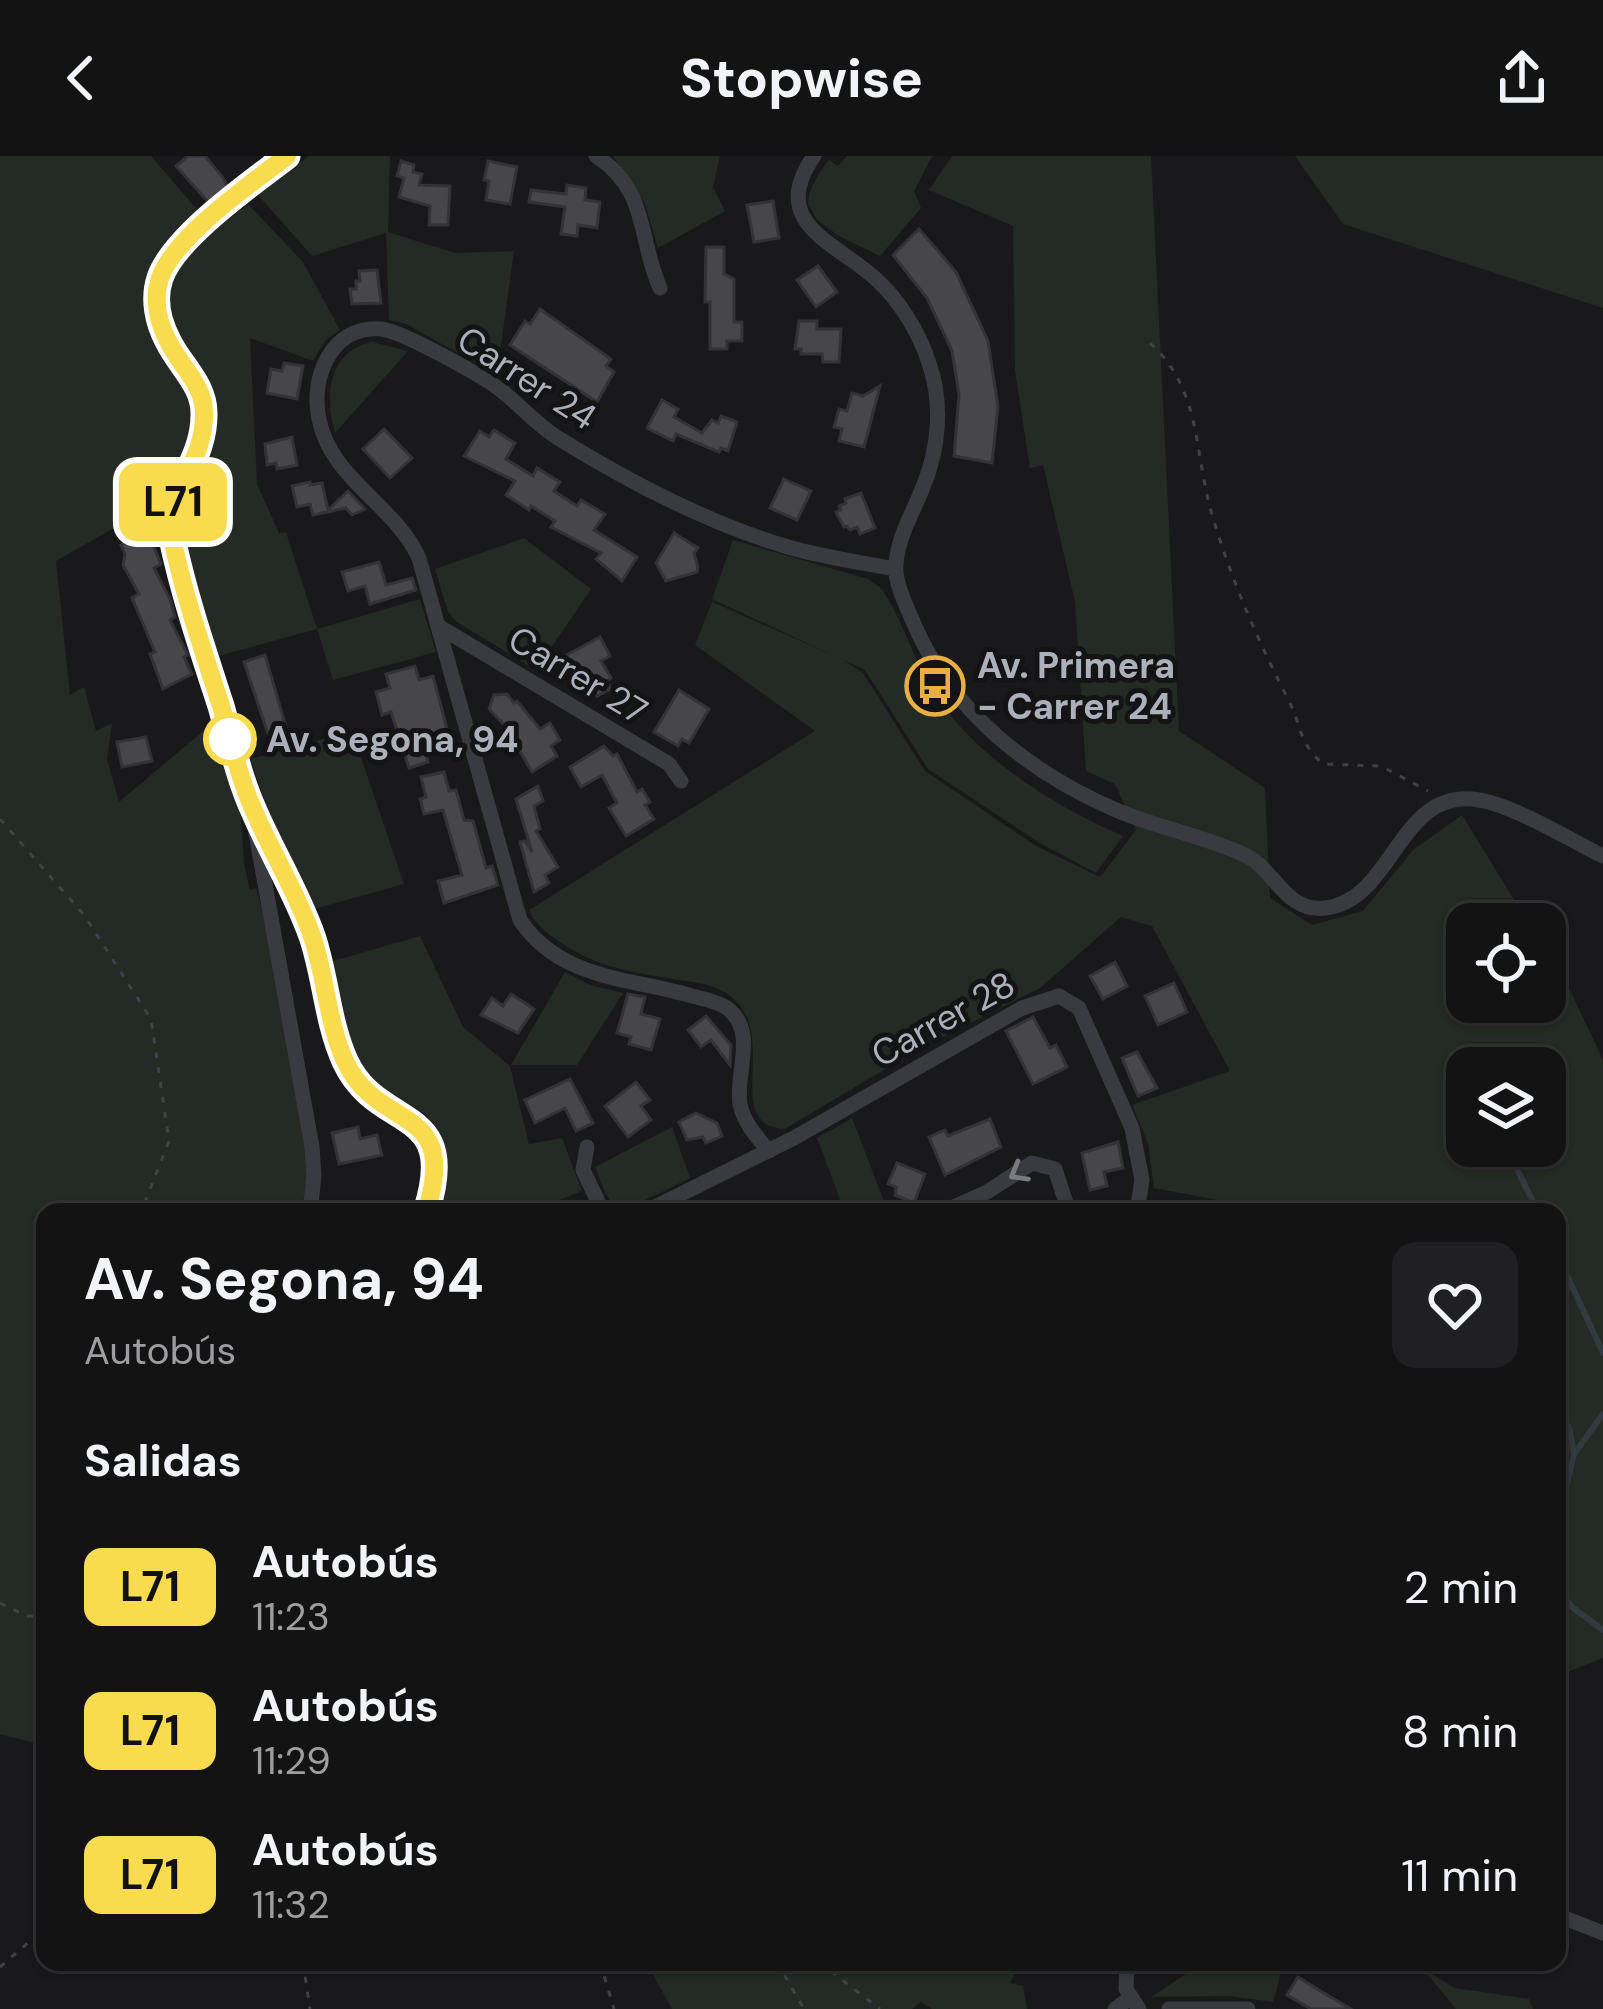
<!DOCTYPE html>
<html lang="es">
<meta charset="utf-8">
<style>
:root{--surface:#131314;--page:#202022;--text:#f1f3f6;--muted:#9d9ea0;--line:#323234}
body{margin:0;font-family:"DM Sans",sans-serif;background:var(--page);color:var(--text);height:100vh;display:flex;flex-direction:column;font-size:45px;white-space:nowrap}
*{box-sizing:border-box;margin:0}
p{font-size:39px;color:var(--muted)}
.icon{flex:none;width:66px;height:66px;fill:none;stroke:currentColor;stroke-width:2;stroke-linecap:round;stroke-linejoin:round}
.map{position:relative;flex:1;overflow:hidden}
.side{position:absolute;left:36px;top:1047px;width:1530px;height:768px;display:flex;flex-direction:column;background:var(--surface);border-radius:24px;box-shadow:0 3px 9px #0004,0 0 0 3px var(--line)}
.side>*{flex:none}
.badge{padding:0 24px;border-radius:18px;font-size:42px;line-height:78px}
.buttons{position:absolute;left:1446px;top:747px;display:grid;gap:24px}
.buttons a{display:grid;place-items:center;width:120px;height:120px;border-radius:24px;background:var(--surface);box-shadow:0 3px 9px #0004,0 0 0 3px var(--line);font-size:60px}
.map>.badge{position:absolute;translate:-50% -50%;box-shadow:0 0 0 6px #fff}
h2{padding:0 48px;font-size:45px;line-height:108px}
.round{display:grid;place-items:center;flex:none;width:126px;height:126px;border-radius:24px;background:var(--page)}
.head{display:flex;align-items:center;justify-content:space-between;height:204px;padding:0 48px}
h1{font-size:57px;font-weight:700;line-height:90px}
ul{padding:0;list-style:none}
li{display:flex;align-items:center;gap:36px;height:144px;padding:0 48px}
li div{flex:1}
li b{display:block;font-size:45px}
li em{font-style:normal}
li .badge{min-width:132px;font-weight:700;text-align:center}
header{display:flex;justify-content:space-between;align-items:center;height:156px;padding:0 48px;background:var(--surface);font-size:54px;font-weight:700}
.map>svg:first-child{display:block}
.green{fill:#232b24;fill-rule:evenodd}
.lines{fill:none;stroke-linecap:round;stroke-linejoin:round}
.stream{stroke:#313a40;stroke-width:6}
.building{fill:#46464b;stroke:#333337;stroke-width:3}
.path{stroke:#404247;stroke-width:3;stroke-dasharray:6 9;stroke-linecap:butt}
.minor{stroke:#3a3b40;stroke-width:15}
.oneway{stroke:#797b83}
.line-casing{stroke:#fff;stroke-width:27}
.line{stroke:#f9db4f;stroke-width:18}
.stop-dot{fill:#fff;stroke:#f9db4f;stroke-width:6}
.labels{text-anchor:middle;dominant-baseline:central;stroke-width:10;stroke-linejoin:round;paint-order:stroke}
.street-label{font-size:36px;fill:#acb0ba;stroke:#141416}
.poi-label{font-size:36px;font-weight:bold;fill:#acb0ba;stroke:#141416;text-anchor:start}
.stop-label{font-size:36px;font-weight:bold;fill:#acb0ba;stroke:#141416;text-anchor:start}
</style>
<header><svg class="icon" aria-label="back" viewBox="0 0 24 24"><path d="M15 5l-7 7 7 7"/></svg>Stopwise<svg class="icon" aria-label="share" viewBox="0 0 24 24"><path d="M12 15V3M7 8l5-5 5 5M5 13v7h14v-7"/></svg></header>
<div class="map">
<svg width="1603" height="1853" viewBox="0 0 1603 1853">
<rect width="100%" height="100%" fill="#19191b"/>
<g class="green">
<path d="M0,0H151L201,58C154,99 129,136 164,197C176,216 190,232 194,255C199,283 179,311 167,335L162,336L161,345L56,405L70,539L84,531L96,575L112,567L107,603L119,646L214,566L240,648L244,708L250,734L256,732L264,762L307,998V1036L297,1056H45V1590L0,1578Z"/>
<path d="M309,0H390L388,76L455,97L514,95L497,219L406,168L389,164L386,77L312,100L258,39Z"/>
<path d="M613,0H720L713,31L725,55L658,92L645,48Z"/>
<path d="M847,0H932L914,35L921,52L880,100L839,80L817,64L808,47C809,31 819,17 829,4L838,10Z"/>
<path d="M952,0H1151L1179,575L1265,632L1270,742L1312,769L1363,755L1413,694L1462,659L1529,768H1467V846H1545V794L1569,832L1603,904V1502L1557,1520V1056H1241L1239,1048L1154,1032L1148,987L1132,949L1230,915L1152,770L1121,761L1040,832L917,894L785,973C718,969 785,875 726,837C711,827 691,826 673,823C632,816 595,811 560,786C547,777 535,769 529,754L815,575L695,489L712,446L842,503L863,517L925,615L1036,690L1100,721L1136,674L1115,628L1086,615L1075,446L1043,309L1030,312L1015,215L1013,70L929,34ZM1467,912H1545V990H1467Z"/>
<path d="M1295,0H1603V152L1343,68Z"/>
<path d="M248,48L303,106L340,174L325,185L313,205L250,182L257,328L279,377L286,376L317,473L420,443L436,496L333,524L317,473L218,500C205,457 176,391 185,348C191,316 214,295 215,261C215,234 201,216 186,195C139,125 198,88 248,48Z"/>
<path d="M372,186L408,195L335,277C324,240 328,195 372,186Z"/>
<path d="M524,382L591,433L536,514L457,466L448,456L435,413Z"/>
<path d="M733,384L868,423L881,432C902,462 912,500 932,533C972,599 1053,650 1123,680L1096,717L1038,686L928,613L865,514L712,443Z"/>
<path d="M352,575L404,728L314,753L268,654L250,603Z"/>
<path d="M420,780L463,871L510,910L529,988L562,982L582,1035L529,1056L436,1054C445,1018 452,973 415,951C398,941 380,938 368,921C343,890 337,844 330,806Z"/>
<path d="M565,816L590,829L623,837L577,909H511Z"/>
<path d="M852,962L888,1056H845L817,982Z"/>
<path d="M672,971L690,1022C674,1029 629,1057 614,1047C604,1040 600,1022 595,1011Z"/>
<path d="M646,1806H1021L1010,1827L1023,1830L1027,1853H932L921,1846L912,1853H672Z"/>
<path d="M1204,1806H1284L1273,1846L1228,1840L1151,1841Z"/>
<path d="M1423,1813L1455,1832L1529,1843L1533,1853H1456Z"/>
</g>
<g class="lines">
<g class="stream">
<path d="M1506,990L1538,1056"/>
<path d="M1557,1098L1603,1197"/>
<path d="M1557,1261L1569,1271L1574,1298L1557,1369"/>
<path d="M1574,1298L1603,1258"/>
<path d="M1557,1433L1572,1451L1603,1474"/>
</g>
</g>
<g class="building">
<path d="M188,0H205L224,23L227,31L210,48L176,10Z"/>
<path d="M401,5L414,9L413,16L422,18L419,29L450,30L448,69H429L430,50L399,41L404,22L397,20Z"/>
<path d="M488,5L517,11L510,48L486,44L489,25L484,24Z"/>
<path d="M567,29L586,32L585,44L600,46L597,72L578,69L577,80L561,78L565,51L529,46L531,34L566,38Z"/>
<path d="M773,45L779,82L754,86L747,49Z"/>
<path d="M919,73L956,116L988,185L998,251L992,307L954,300L959,239L952,195L927,142L893,99Z"/>
<path d="M706,91H724V118L734,123V166H742V185H727V193H710V146H705Z"/>
<path d="M818,110L837,136L816,151L797,124Z"/>
<path d="M377,114L381,147L352,148L350,133H356V125H360L359,115Z"/>
<path d="M540,153L611,203L606,210L614,216L597,246L510,189L525,165L530,168Z"/>
<path d="M799,165H817V173H841L839,206H823L822,198H801V193H795Z"/>
<path d="M284,207L303,210L297,243L267,237L271,213L282,215Z"/>
<path d="M880,230L864,291L839,285L842,273L834,271L839,253L847,255L852,237L863,240Z"/>
<path d="M662,244L678,253L674,261L702,277L712,264L718,267L721,260L737,266L728,295L721,292L719,296L676,278L673,285L647,272Z"/>
<path d="M384,273L412,302L390,322L363,293Z"/>
<path d="M494,274L515,287L506,303L533,320L537,312L560,326L554,335L577,350L581,344L605,358L594,374L637,401L622,425L596,403L601,397L551,371L555,365L531,350L529,354L506,339L515,325L464,300L480,275L489,281Z"/>
<path d="M292,281L297,309L277,313L276,307L267,309L265,288Z"/>
<path d="M784,323L811,335L797,364L770,352Z"/>
<path d="M310,326V329L322,327L328,354L348,335L365,353L352,359L346,352L313,359L310,348L297,351L292,330Z"/>
<path d="M861,337L875,372L860,378L857,371L850,374L847,370L844,371L836,356L841,354L839,350L846,347L845,343Z"/>
<path d="M147,375L161,408L154,412L170,443L175,461L170,464L188,499L184,501L192,518L163,533L150,498L155,496L132,442L139,438L123,409L125,398L121,389Z"/>
<path d="M674,377L698,392L694,397L698,411L697,416L666,425L656,407Z"/>
<path d="M379,406L386,429L412,422L416,434L370,448L365,430L348,435L342,416Z"/>
<path d="M600,481L610,500L601,505L611,522L607,525L611,533L597,540L581,511L570,517L561,502Z"/>
<path d="M265,499L286,571L281,573L274,596L244,506Z"/>
<path d="M415,510L419,524L433,520L449,580L423,587L428,606L409,612L391,556L382,559L376,536L390,532L386,518Z"/>
<path d="M679,534L709,553L689,587L682,583L678,590L654,576Z"/>
<path d="M507,538L514,547L517,545L540,573L550,567L560,584L551,590L557,600L532,616L506,571L489,553L494,539Z"/>
<path d="M146,581L152,605L122,611L117,586Z"/>
<path d="M604,590L613,600L617,598L637,636L642,633L650,646L645,649L654,663L626,680L609,652L617,647L602,619L581,631L570,611Z"/>
<path d="M444,616L449,635L456,634L464,664L473,665L486,712L492,710L498,729L444,747L438,725L462,719L443,654L424,658L420,643L426,641L421,621Z"/>
<path d="M538,630L543,645L534,650L540,673L536,675L558,711L545,719L549,727L534,736L520,686L525,685L532,696L516,643Z"/>
<path d="M1115,806L1127,830L1103,843L1090,820Z"/>
<path d="M1174,827L1187,856L1158,869L1145,840Z"/>
<path d="M511,838L534,853L518,877L481,859L492,842L503,850Z"/>
<path d="M628,838L645,841L641,858L660,863L651,894L629,888L631,881L617,877Z"/>
<path d="M706,860L731,889L730,909L711,884L701,891L688,874Z"/>
<path d="M1033,861L1050,892L1056,889L1067,911L1033,928L1006,875Z"/>
<path d="M1137,896L1157,932L1138,940L1122,902Z"/>
<path d="M570,923L593,967L576,975L565,952L535,967L525,944Z"/>
<path d="M636,926L650,944L641,950L651,964L628,981L605,950Z"/>
<path d="M696,957L717,967L722,980L706,987L703,981L687,984L679,966Z"/>
<path d="M990,963L1001,991L945,1019L929,981L945,974L948,980Z"/>
<path d="M358,971L360,983L377,979L382,999L339,1008L332,977Z"/>
<path d="M1118,986L1123,1012L1104,1016L1107,1030L1090,1034L1082,997Z"/>
<path d="M897,1007L925,1018L914,1047L895,1039L896,1031L888,1028Z"/>
<path d="M1298,1821L1322,1836L1351,1853H1311L1287,1839Z"/>
</g>
<g class="lines">
<g class="path">
<path d="M1150,187C1204,236 1193,301 1214,365C1233,428 1259,487 1289,545C1303,573 1297,584 1323,608L1381,610L1428,635"/>
<path d="M0,663L84,759L151,863L169,985L141,1056"/>
<path d="M0,1447L27,1460L45,1461"/>
<path d="M303,1806L310,1853"/>
<path d="M600,1806L614,1853"/>
<path d="M777,1806L804,1853"/>
<path d="M819,1806L880,1853"/>
<path d="M0,1811L45,1772"/>
</g>
<g class="minor">
<path d="M287,0C267,15 248,32 229,48C186,84 136,124 168,185C181,210 205,229 204,259C204,308 168,329 172,382C183,439 203,495 220,550C231,585 239,622 254,655C272,697 297,737 312,780C326,821 327,865 345,904C378,977 461,946 426,1056"/>
<path d="M596,0C649,34 638,83 660,132"/>
<path d="M814,0C767,67 835,86 876,123C900,145 919,176 929,207C943,247 939,293 923,331C913,357 898,380 896,408C894,426 907,451 914,468C952,556 1030,617 1116,654C1158,672 1204,680 1245,699C1275,713 1285,757 1325,752C1395,744 1398,630 1479,644C1513,649 1570,684 1603,700"/>
<path d="M438,470L669,608L681,625"/>
<path d="M255,672L312,991L314,1020L310,1056"/>
<path d="M587,991L583,1014L603,1056"/>
<path d="M769,995C757,981 744,967 740,948C735,918 758,875 727,852C717,845 703,843 692,840C631,822 560,824 520,764L419,402C395,349 330,322 319,263C310,222 331,169 381,173C402,175 483,220 502,235C521,250 537,269 558,282C629,326 707,367 788,391C822,401 859,406 895,413"/>
<path d="M645,1056L794,982L1022,852L1059,840L1079,852L1132,972L1142,1024L1137,1056"/>
<path d="M942,1056L987,1036L1032,1007L1055,1013L1069,1056"/>
<path d="M1557,1759L1603,1777"/>
<path d="M1127,1806L1126,1833L1139,1853"/>
<path d="M1115,1853L1130,1842"/>
<path d="M1169,1853H1248"/>
</g>
</g>
<defs><path id="oneway-chevron" d="M-2-3.5L2.5 0L-2 3.5" fill="none" stroke-width="1.6" stroke-linecap="round" stroke-linejoin="round" transform="scale(3)"/></defs>
<use class="oneway" href="#oneway-chevron" transform="translate(1018 1017) rotate(150)"/>
<g class="lines">
<defs>
<path id="line" d="M287,0C252,27 174,81 160,122C153,143 158,166 168,185C180,210 205,229 204,259C204,307 168,332 172,382C184,439 203,495 221,550C231,585 239,622 254,655C272,697 297,737 312,780C326,821 327,865 345,905C378,977 461,946 426,1056"/>
</defs>
<use href="#line" class="line-casing"/>
<use href="#line" class="line"/>
</g>
<defs>
<symbol id="bus-ring" viewBox="-11 -11 22 22"><circle r="9.5" fill="#141416" stroke="#e8af43" stroke-width="1.5"/><path d="M-5-6H5V4H4V6H2V4H-2V6H-4V4H-5ZM-3.5-4V0h7V-4ZM-3.5 1.2v1.5H-2V1.2ZM2 1.2v1.5H3.5V1.2Z" fill="#e8af43"/></symbol>
</defs>
<g fill-rule="evenodd">
<use href="#bus-ring" x="902" y="497" width="66" height="66"/>
</g>
<circle class="stop-dot" cx="230" cy="583" r="24"/>
<g class="labels">
<g class="street-label">
<text transform="translate(527 222) rotate(33)">Carrer 24</text>
<text transform="translate(578 519) rotate(31)">Carrer 27</text>
<text transform="translate(943 863) rotate(-29)">Carrer 28</text>
</g>
<g class="poi-label">
<text x="977" y="509">Av. Primera<tspan x="977" dy="41">- Carrer 24</tspan></text>
</g>
<g class="stop-label">
<text x="266" y="583">Av. Segona, 94</text>
</g>
</g>
</svg>
<div class="buttons">
<a><svg class="icon" aria-label="locate" viewBox="0 0 24 24"><circle cx="12" cy="12" r="6"/><path d="M12 2v4M12 18v4M2 12h4M18 12h4"/></svg></a>
<a><svg class="icon" aria-label="layers" viewBox="0 0 24 24"><path d="M12 4l9 5-9 5-9-5zM3 14l9 5 9-5"/></svg></a>
</div>
<b class="badge" style="left:173px;top:346px;background:#f9db4f;color:#111">L71</b>
<section class="side">
<div class="head"><div><h1>Av. Segona, 94</h1><p>Autobús</p></div><a class="round"><svg class="icon" aria-label="heart" viewBox="0 0 24 24"><path d="M12 20l-8-8c-3-5 5-10 8-4 3-6 11-1 8 4z"/></svg></a></div>
<h2>Salidas</h2>
<ul>
<li><span class="badge" style="background:#f9db4f;color:#111">L71</span><div><b>Autobús</b><p>11:23</p></div><em>2 min</em></li>
<li><span class="badge" style="background:#f9db4f;color:#111">L71</span><div><b>Autobús</b><p>11:29</p></div><em>8 min</em></li>
<li><span class="badge" style="background:#f9db4f;color:#111">L71</span><div><b>Autobús</b><p>11:32</p></div><em>11 min</em></li>
</ul>
</section>
</div>
